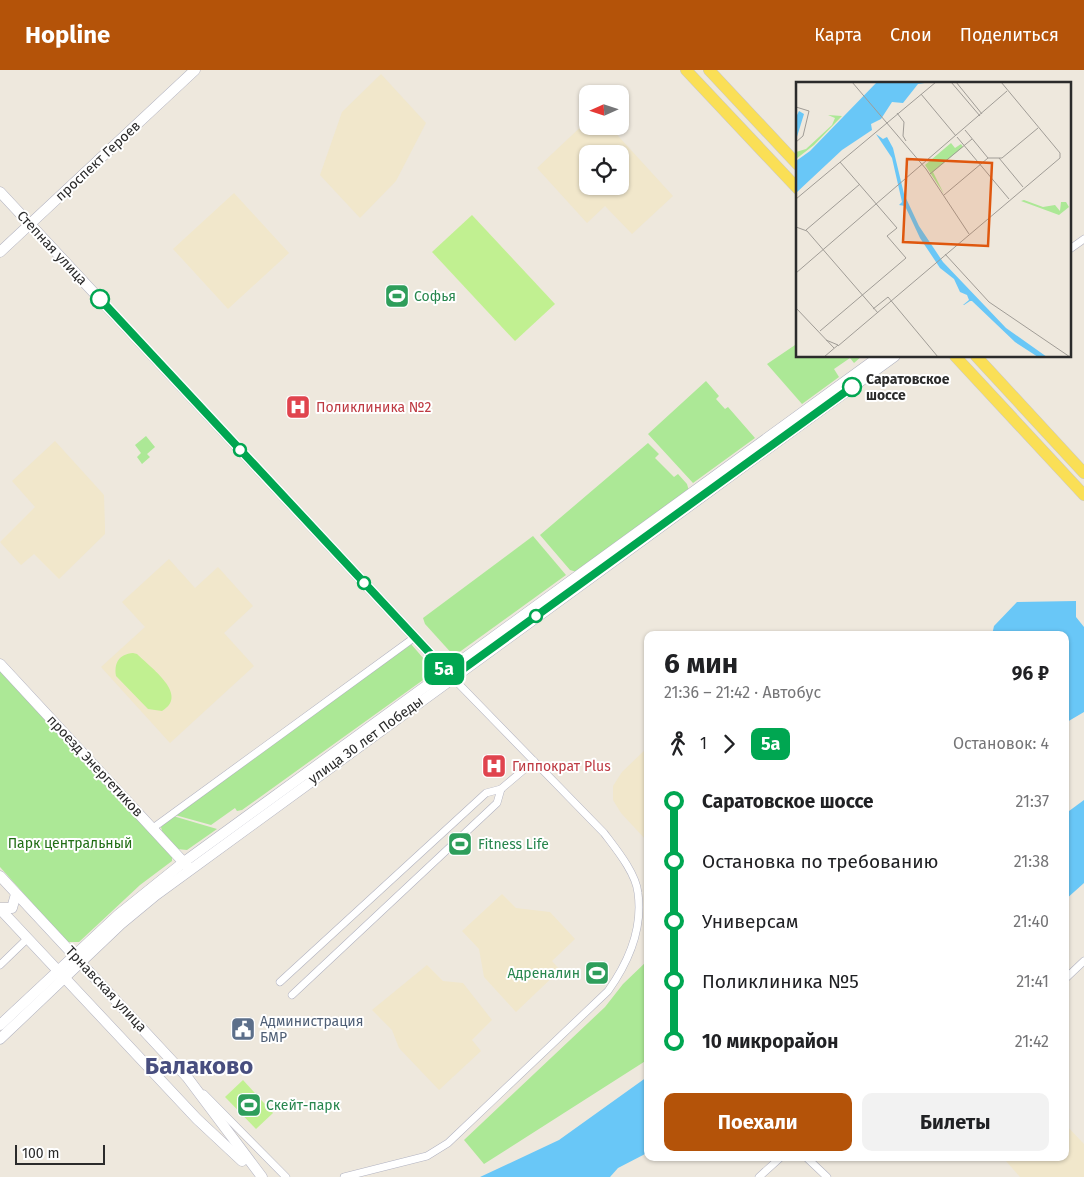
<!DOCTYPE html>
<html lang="ru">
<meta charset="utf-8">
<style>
:root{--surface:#fff;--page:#f2f2f2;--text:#202124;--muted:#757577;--accent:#b45309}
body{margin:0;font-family:"Fira Sans",sans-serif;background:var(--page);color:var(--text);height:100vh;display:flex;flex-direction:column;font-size:19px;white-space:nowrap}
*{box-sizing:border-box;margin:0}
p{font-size:16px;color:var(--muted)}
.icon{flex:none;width:28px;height:28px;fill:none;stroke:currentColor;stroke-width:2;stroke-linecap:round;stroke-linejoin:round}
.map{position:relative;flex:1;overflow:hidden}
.drawer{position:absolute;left:644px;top:561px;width:425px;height:530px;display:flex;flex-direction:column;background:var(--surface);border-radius:10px;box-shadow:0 1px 4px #0004}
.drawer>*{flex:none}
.badge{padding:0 10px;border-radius:8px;font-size:18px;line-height:32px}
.needle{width:32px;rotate:267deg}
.buttons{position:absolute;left:579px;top:15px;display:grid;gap:10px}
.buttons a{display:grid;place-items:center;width:50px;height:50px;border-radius:10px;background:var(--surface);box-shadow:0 1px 4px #0004;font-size:25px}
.scale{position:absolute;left:15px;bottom:12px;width:90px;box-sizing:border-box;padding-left:5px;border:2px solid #2b2b2b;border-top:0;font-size:14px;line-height:18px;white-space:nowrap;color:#2b2b2b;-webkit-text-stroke:4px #fff;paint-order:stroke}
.map>.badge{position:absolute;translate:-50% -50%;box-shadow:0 0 0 2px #fff}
.legs{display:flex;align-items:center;gap:8px;height:55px;padding:0 20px;font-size:16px}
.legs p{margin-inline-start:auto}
.head{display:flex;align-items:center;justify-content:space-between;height:85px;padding:0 20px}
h1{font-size:28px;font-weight:700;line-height:38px}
.cta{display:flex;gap:10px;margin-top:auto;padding:10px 20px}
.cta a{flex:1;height:58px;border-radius:10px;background:var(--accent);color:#fff;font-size:20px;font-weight:700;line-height:58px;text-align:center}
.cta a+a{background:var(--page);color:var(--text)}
ul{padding:0 20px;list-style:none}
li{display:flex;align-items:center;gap:18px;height:60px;font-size:19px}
li i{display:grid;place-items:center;width:8px;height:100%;margin:0 6px;background:currentColor}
li i::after{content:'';width:12px;height:12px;margin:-6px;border:4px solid;border-radius:50%;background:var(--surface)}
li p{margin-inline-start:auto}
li:first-child i{background:linear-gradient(#0000 50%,currentColor 0)}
li:last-child i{background:linear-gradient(currentColor 50%,#0000 0)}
header{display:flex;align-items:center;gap:30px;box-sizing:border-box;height:70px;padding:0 25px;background:var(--accent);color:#fff}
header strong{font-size:24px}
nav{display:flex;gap:28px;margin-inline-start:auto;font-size:18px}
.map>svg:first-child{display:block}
.education{fill:#f1e7cb;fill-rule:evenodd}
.green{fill:#ace896}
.pitch{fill:#c1f091}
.water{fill:#69c7f7}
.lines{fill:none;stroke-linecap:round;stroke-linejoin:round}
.street-casing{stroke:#b1b2c0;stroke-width:8}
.secondary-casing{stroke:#b1b2c0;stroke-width:11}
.primary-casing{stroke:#c8c8c8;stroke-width:12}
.street{stroke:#fff;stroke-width:7}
.secondary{stroke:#fff;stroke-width:10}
.primary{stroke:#fadf56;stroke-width:11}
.line-1-casing{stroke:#fff;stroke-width:11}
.line-1{stroke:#00a651;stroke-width:8}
.stop-1-dot{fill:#fff;stroke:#00a651;stroke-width:2.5}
.labels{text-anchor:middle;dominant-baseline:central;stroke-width:4;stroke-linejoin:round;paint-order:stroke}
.street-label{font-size:14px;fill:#2b2b2b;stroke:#fff}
.leisure-label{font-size:14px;fill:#27864d;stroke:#fff;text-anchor:start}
.stop-label{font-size:14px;font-weight:bold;fill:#2b2b2b;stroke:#fff;text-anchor:start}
.health-label{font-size:14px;fill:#be3a42;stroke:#fff;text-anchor:start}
.park-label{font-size:14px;fill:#216e15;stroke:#fff}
.service-label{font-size:14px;fill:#4e5e75;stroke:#fff;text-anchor:start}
.town-label{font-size:24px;font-weight:bold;fill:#484e7f;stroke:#fff}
.inset-road{fill:none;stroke:#a09c96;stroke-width:1}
.view{fill:#df570e;fill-opacity:0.15;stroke:#df570e;stroke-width:2.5}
.inset-edge{fill:none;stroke:#2b2b2b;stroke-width:2.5}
</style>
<header>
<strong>Hopline</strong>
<nav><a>Карта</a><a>Слои</a><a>Поделиться</a></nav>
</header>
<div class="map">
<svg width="1084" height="1107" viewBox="0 0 1084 1107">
<rect width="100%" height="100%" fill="#eee8dd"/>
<g class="education">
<path d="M381,4L426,53L396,111L360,148L320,105L342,42Z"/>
<path d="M587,51L588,56H609L673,126L632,164L605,136L587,153L537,98ZM588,84H620V116H588Z"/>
<path d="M234,123L289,183L228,239L173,179Z"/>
<path d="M55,371L104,425L105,457V464L59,509L34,484L21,495L0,472L35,437L12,411Z"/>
<path d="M169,489L195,518L218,497L253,536L224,563L254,596L170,673L101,597L145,557L122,532Z"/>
<path d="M647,678V771L621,743L613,730V716L622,702Z"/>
<path d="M502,824L516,838L550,842L575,869L552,891L560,900L516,942L484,907L479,879L462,861Z"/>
<path d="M427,895L443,911L463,913L492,950L472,970L481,981L439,1020L399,978L392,960L372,940Z"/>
<path d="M1065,1054L1084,1074V1107H1020L1006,1091L1010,1088H1065Z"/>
</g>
<g class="green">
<path d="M798,273V286H862L854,293L850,288L834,299L839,307L802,334L767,294Z"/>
<path d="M706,311L719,326L716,329L725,339L728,337L755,368L693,413L648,364Z"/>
<path d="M146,366L155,377L147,384L150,387L142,394L137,387L141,383L135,375Z"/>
<path d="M648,373L659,384L655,388L674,407L678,404L687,414L689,421L577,502L570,500L540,465Z"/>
<path d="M533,466L566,505L454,586L425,554L423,548Z"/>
<path d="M411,574L430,596V605L242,740L237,741L235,738L211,755L175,745Z"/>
<path d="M0,597L172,782V791L140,815L79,872H67L0,797Z"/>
<path d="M173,746L217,759L187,780L177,779L162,761L161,757Z"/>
<path d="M647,891V990L484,1094L464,1070L605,937L623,914Z"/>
</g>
<g class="pitch">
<path d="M472,145L555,234L515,271L432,182Z"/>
<path d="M133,583L137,584C150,597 190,625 162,641L148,639L116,606C114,593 119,584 133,583Z"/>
<path d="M243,1010L273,1043L256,1059L225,1027Z"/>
</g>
<g class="water">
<path d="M1076,531V547L1084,557V642L1067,652L1065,650V565H992L994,556L1017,532Z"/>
<path d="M1084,730V813L1065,830V744Z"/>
<path d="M647,1007V1083L618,1098L610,1107H480L559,1070Z"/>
</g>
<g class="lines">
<defs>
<g id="street">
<path d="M1070,179L1084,169"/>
<path d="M153,758L415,567"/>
<path d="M0,895L28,868"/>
<path d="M1065,909L1084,891"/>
<path d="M280,912L486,723L501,719"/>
<path d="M292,925L497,733L501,719L534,691"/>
<path d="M204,1024L286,1107"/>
<path d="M807,1088L827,1107"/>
<path d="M344,1107L427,1086L448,1073L608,921C628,893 643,859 638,823C636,803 616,779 604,763L452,607"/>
<path d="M759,1107L780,1088"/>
</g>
<g id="secondary">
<path d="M0,122L451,606"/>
<path d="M0,182L195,0"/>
<path d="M0,594L188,797"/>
<path d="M0,806L187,1007L262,1107"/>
<path d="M0,838H12L16,824"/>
<path d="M0,839L197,1049L242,1091"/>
<path d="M0,955L118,845L184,792L880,286"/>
<path d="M0,969L121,854L156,825L895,286"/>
</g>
<g id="primary">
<path d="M686,0L798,119"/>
<path d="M709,0L798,95"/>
<path d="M955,286L1084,425"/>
<path d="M976,286L1084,403"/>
</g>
</defs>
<use href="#street" class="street-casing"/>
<use href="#secondary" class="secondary-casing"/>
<use href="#primary" class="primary-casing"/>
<use href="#street" class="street"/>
<use href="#secondary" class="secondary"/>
<use href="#primary" class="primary"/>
</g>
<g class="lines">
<defs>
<path id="line-1" d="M100,229L452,607L852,317"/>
</defs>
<use href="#line-1" class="line-1-casing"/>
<use href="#line-1" class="line-1"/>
</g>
<defs>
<symbol id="stadium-square" viewBox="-11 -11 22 22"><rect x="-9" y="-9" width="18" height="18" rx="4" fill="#2e9e5b" stroke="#fff"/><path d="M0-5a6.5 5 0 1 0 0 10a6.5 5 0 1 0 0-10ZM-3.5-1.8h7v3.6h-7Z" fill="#fff"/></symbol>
<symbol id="hospital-square" viewBox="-11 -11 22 22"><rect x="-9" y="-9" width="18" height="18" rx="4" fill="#e0444e" stroke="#fff"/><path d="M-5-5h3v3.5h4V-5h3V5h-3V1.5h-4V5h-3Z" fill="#fff"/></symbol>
<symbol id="civic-square" viewBox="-11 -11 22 22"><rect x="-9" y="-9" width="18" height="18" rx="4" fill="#5c6f8a" stroke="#fff"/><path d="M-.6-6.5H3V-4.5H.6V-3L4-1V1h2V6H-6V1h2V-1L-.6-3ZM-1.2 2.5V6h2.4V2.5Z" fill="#fff"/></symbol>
</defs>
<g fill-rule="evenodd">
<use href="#stadium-square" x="383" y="212" width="28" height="28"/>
<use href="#hospital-square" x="284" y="323" width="28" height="28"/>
<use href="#hospital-square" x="480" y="682" width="28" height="28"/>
<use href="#stadium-square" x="446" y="760" width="28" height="28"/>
<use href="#stadium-square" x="583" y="889" width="28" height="28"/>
<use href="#civic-square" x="229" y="945" width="28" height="28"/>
<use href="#stadium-square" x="235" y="1021" width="28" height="28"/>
</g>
<g class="stop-1-dot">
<circle cx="100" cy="229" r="9"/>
<circle cx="852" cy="317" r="9"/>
<circle cx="240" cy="380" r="6"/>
<circle cx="364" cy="513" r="6"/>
<circle cx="536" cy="546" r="6"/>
</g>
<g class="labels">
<g class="street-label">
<text transform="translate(98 91) rotate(-43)">проспект Героев</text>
<text transform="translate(52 178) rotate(47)">Степная улица</text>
<text transform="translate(366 670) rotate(-36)">улица 30 лет Победы</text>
<text transform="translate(95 696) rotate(47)">проезд Энергетиков</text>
<text transform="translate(106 919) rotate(47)">Трнавская улица</text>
</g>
<g class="leisure-label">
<text x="414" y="226">Софья</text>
<text x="478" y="774">Fitness Life</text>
<text x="580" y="903" text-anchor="end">Адреналин</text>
<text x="266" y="1035">Скейт-парк</text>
</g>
<g class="stop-label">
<text x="866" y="309">Саратовское<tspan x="866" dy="16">шоссе</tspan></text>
</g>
<g class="health-label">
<text x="316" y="337">Поликлиника №2</text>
<text x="512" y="696">Гиппократ Plus</text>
</g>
<g class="park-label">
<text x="70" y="773">Парк центральный</text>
</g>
<g class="service-label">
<text x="260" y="951">Администрация<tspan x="260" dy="16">БМР</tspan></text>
</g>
<g class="town-label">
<text x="199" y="996">Балаково</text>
</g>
</g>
<g transform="translate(796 12)">
<rect width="275" height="275" fill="#eee8dd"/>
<path d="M32,33L46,34L18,63L0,77V70L10,67L36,43L39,36ZM155,61L159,66L165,62L167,65L137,90L148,112L129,83ZM228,118L247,125L259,123L264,129L265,120H270L273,125L263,133L225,119Z" fill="#ace896"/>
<path d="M81,0H135L122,2L107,21L96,20L85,37L75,42L76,48L46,68L0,111V79L14,69ZM3,29L8,32L0,58V35ZM80,52L87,57L91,55L97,66L108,112L123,144L147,180L210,246L251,275H242L219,260L176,219H174L168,223H167L173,218L171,213L164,210L158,197L144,186L124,156L109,124L103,123L106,120L96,76Z" fill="#69c7f7"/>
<path class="inset-road" d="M56,0L130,87L173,152M155,0L184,34M160,0L186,32M125,12L160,54M0,25L13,29L7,54L0,60M101,31L108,40L107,54L110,59M169,48L192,76M161,55L213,117M203,76L227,105M134,92L176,57M148,113L192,76H206L242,46M0,117L140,0M0,145L11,149L82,231M10,148L64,102M149,172L193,220L274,275M0,191L211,9M0,226L38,266M77,227L92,215L142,275M24,249L110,176L91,154L101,146L44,80M42,264L264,76V71L205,0M28,275L42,263L30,258"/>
<path class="view" d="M111,77L196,81L192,164L107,160Z"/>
<rect width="275" height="275" class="inset-edge"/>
</g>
</svg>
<div class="buttons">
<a><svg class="needle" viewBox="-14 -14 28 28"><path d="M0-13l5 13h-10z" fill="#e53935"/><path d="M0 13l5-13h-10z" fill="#757577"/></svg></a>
<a><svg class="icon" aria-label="locate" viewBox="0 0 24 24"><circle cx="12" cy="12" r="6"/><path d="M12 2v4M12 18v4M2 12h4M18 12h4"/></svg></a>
</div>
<div class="scale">100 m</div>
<b class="badge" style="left:444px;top:599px;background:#00a651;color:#fff">5а</b>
<section class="drawer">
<div class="head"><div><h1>6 мин</h1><p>21:36 – 21:42 · Автобус</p></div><b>96 ₽</b></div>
<div class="legs"><svg class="icon" aria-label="walk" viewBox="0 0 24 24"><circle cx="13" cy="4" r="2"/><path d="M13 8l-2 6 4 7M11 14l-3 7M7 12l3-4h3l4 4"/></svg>1<svg class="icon" aria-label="forward" viewBox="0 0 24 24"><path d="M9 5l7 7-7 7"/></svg><b class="badge" style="background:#00a651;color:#fff">5а</b><p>Остановок: 4</p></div>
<ul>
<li><i style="color:#00a651"></i><b>Саратовское шоссе</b><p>21:37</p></li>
<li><i style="color:#00a651"></i><span>Остановка по требованию</span><p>21:38</p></li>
<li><i style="color:#00a651"></i><span>Универсам</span><p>21:40</p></li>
<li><i style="color:#00a651"></i><span>Поликлиника №5</span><p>21:41</p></li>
<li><i style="color:#00a651"></i><b>10 микрорайон</b><p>21:42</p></li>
</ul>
<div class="cta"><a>Поехали</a><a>Билеты</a></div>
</section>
</div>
